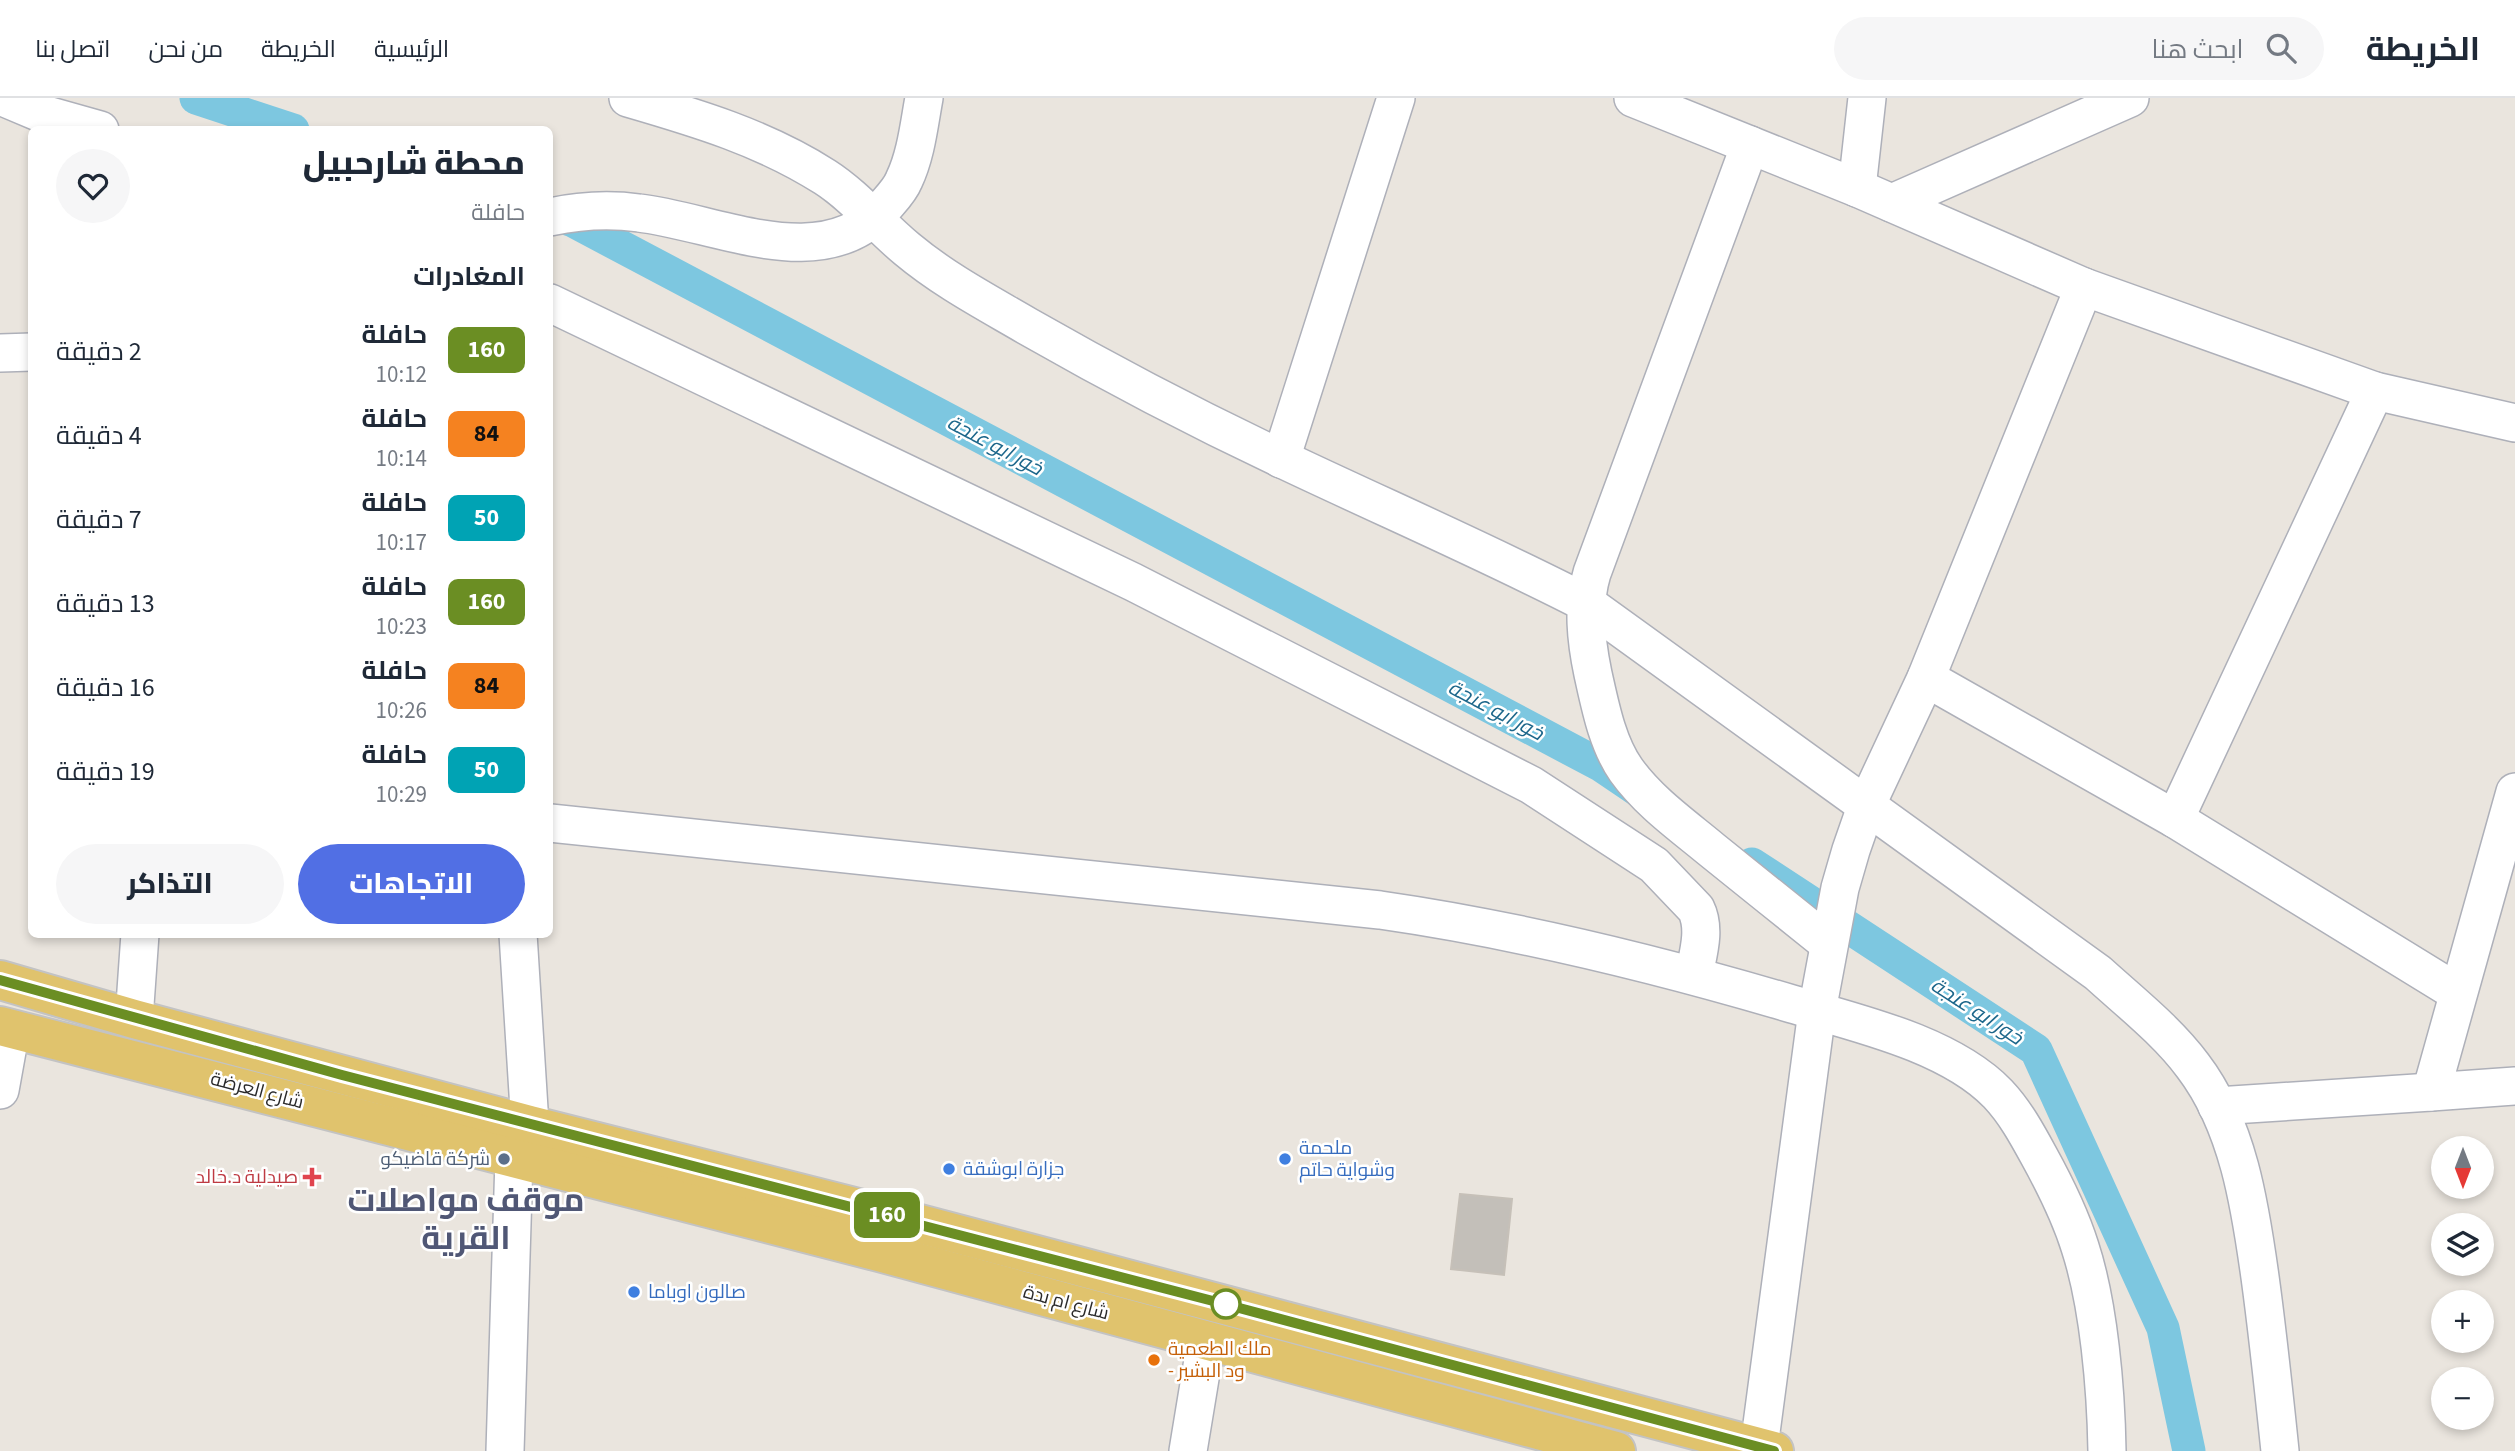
<!DOCTYPE html>
<html lang="ar">
<meta charset="utf-8">
<style>
:root{--surface:#fff;--page:#f6f6f7;--text:#1f2937;--muted:#747a83;--line:#e0e1e3;--accent:#516fe4}
body{margin:0;font-family:"Source Sans 3",Cairo,sans-serif;background:var(--page);color:var(--text);direction:rtl;height:100vh;display:flex;flex-direction:column;font-size:26px;white-space:nowrap}
*{box-sizing:border-box;margin:0}
p{font-size:23px;color:var(--muted)}
.icon{flex:none;width:38px;height:38px;fill:none;stroke:currentColor;stroke-width:2;stroke-linecap:round;stroke-linejoin:round}
.map{position:relative;flex:1;overflow:hidden;direction:ltr}
.panel{position:absolute;left:28px;top:28px;width:525px;height:812px;display:flex;flex-direction:column;background:var(--surface);border-radius:10px;box-shadow:0 4px 10px #0003;direction:rtl}
.panel>*{flex:none}
.badge{padding:0 14px;border-radius:10px;font-size:24px;line-height:46px}
.needle{width:46px;rotate:180deg}
.fabs{position:absolute;left:2431px;top:1038px;display:grid;gap:14px}
.fabs a{display:grid;place-items:center;width:63px;height:63px;border-radius:50%;background:var(--surface);box-shadow:0 4px 10px #0003;font-size:35px}
.map>.badge{position:absolute;translate:-50% -50%;box-shadow:0 0 0 4px #fff}
h2{padding:0 28px;font-size:26px;line-height:63px}
.round{display:grid;place-items:center;flex:none;width:74px;height:74px;border-radius:37px;background:var(--page)}
.summary{display:flex;align-items:center;justify-content:space-between;height:119px;padding:0 28px}
h1{font-size:33px;font-weight:800;line-height:52px}
.button{display:flex;gap:14px;margin-top:auto;padding:14px 28px}
.button a{flex:1;height:80px;border-radius:42px;background:var(--accent);color:#fff;font-size:28px;font-weight:800;line-height:80px;text-align:center}
.button a+a{background:var(--page);color:var(--text)}
ul{padding:0;list-style:none}
li{display:flex;align-items:center;gap:21px;height:84px;padding:0 28px}
li div{flex:1}
li b{display:block;font-size:26px}
li em{font-style:normal}
li .badge{min-width:77px;font-weight:700;text-align:center}
header{display:flex;align-items:center;gap:42px;box-sizing:border-box;height:98px;padding:0 35px;background:var(--surface);border-bottom:2px solid var(--line)}
header strong{font-size:33px}
nav{display:flex;gap:38px;margin-inline-start:auto;font-size:24px}
.search{width:490px;height:63px;background:var(--page);display:flex;align-items:center;gap:18px;box-sizing:border-box;padding:0 24px;border-radius:38px;color:var(--muted);font-size:26px}
.map>svg:first-child{display:block}
.lines{fill:none;stroke-linecap:round;stroke-linejoin:round}
.canal{stroke:#7dc7e0;stroke-width:33}
.building{fill:#c3bfb9;stroke:#c6c0b8;stroke-width:2}
.street-casing{stroke:#aeb0b9;stroke-width:40}
.primary-casing{stroke:#c3c3c3;stroke-width:42}
.street{stroke:#fff;stroke-width:37}
.primary{stroke:#e0c36d;stroke-width:38}
.line-casing{stroke:#fff;stroke-width:16}
.line{stroke:#6b8e23;stroke-width:10}
.service-dot{fill:#5c6f8a;stroke:#fff;stroke-width:2.5}
.shop-dot{fill:#3f7fe0;stroke:#fff;stroke-width:2.5}
.health-dot{fill:#e0444e;stroke:#fff;stroke-width:2.5}
.stop-dot{fill:#fff;stroke:#6b8e23;stroke-width:3.5}
.food-dot{fill:#e8710a;stroke:#fff;stroke-width:2.5}
.labels{text-anchor:middle;dominant-baseline:central;stroke-width:5;stroke-linejoin:round;paint-order:stroke}
.street-label{font-size:19px;fill:#2a2a2a;stroke:#fff}
.shop-label{font-size:19px;fill:#366cbe;stroke:#fff;text-anchor:start}
.service-label{font-size:19px;fill:#4e5e75;stroke:#fff;text-anchor:end}
.health-label{font-size:19px;fill:#be3a42;stroke:#fff;text-anchor:end}
.food-label{font-size:19px;fill:#c56008;stroke:#fff;text-anchor:start}
.water-label{font-size:21px;font-style:italic;fill:#1d678b;stroke:#fff}
.town-label{font-size:33px;font-weight:bold;fill:#505775;stroke:#fff}
</style>
<header>
<strong>الخريطة</strong>
<div class="search"><svg class="icon" aria-label="search" viewBox="0 0 24 24"><circle cx="10" cy="10" r="6"/><path d="M15 15l6 6"/></svg>ابحث هنا</div>
<nav><a>الرئيسية</a><a>الخريطة</a><a>من نحن</a><a>اتصل بنا</a></nav>
</header>
<div class="map">
<svg width="2515" height="1353" viewBox="0 0 2515 1353">
<rect width="100%" height="100%" fill="#eae5de"/>
<g class="lines">
<g class="canal">
<path d="M196,0L293,32"/>
<path d="M550,115L573,123L1602,668L1639,693"/>
<path d="M1752,766L2036,952L2163,1230L2189,1353"/>
</g>
</g>
<path class="building" d="M1460,1096L1512,1101L1504,1177L1451,1171Z"/>
<g class="lines">
<defs>
<g id="street">
<path d="M5,0L43,16L100,32"/>
<path d="M628,0C697,20 764,40 825,79C856,99 879,128 907,151C944,182 986,204 1027,228C1111,276 1197,321 1284,362C1385,410 1487,454 1586,505L2098,875C2131,905 2167,933 2193,968C2238,1027 2250,1107 2260,1179C2268,1237 2274,1295 2280,1353"/>
<path d="M1633,0L1857,90L2084,189L2375,293L2515,325"/>
<path d="M1750,47L1592,475C1582,508 1586,543 1593,576C1600,607 1607,645 1626,672C1649,704 1682,727 1712,752C1751,783 1790,815 1829,846"/>
<path d="M1857,90L1867,0"/>
<path d="M1892,105L2130,0"/>
<path d="M550,119C578,113 610,111 639,115C717,124 824,180 885,108C892,100 900,92 904,82C916,57 919,27 924,0"/>
<path d="M550,205L1133,484L1531,687L1654,767L1696,811C1706,831 1698,856 1694,877"/>
<path d="M0,255L32,254"/>
<path d="M1281,361L1396,0"/>
<path d="M1926,580L2175,721L2458,895"/>
<path d="M2515,694L2431,994L2515,988"/>
<path d="M2175,721L2375,293"/>
<path d="M550,725L1380,812C1519,832 1657,866 1792,906C1857,925 1950,946 1998,996C2015,1014 2027,1036 2039,1058C2055,1087 2070,1117 2080,1149C2099,1207 2106,1292 2107,1353"/>
<path d="M518,836L530,1027"/>
<path d="M134,921L140,836"/>
<path d="M0,992L11,931"/>
<path d="M2217,1008L2431,994"/>
<path d="M1759,1349L1817,913L1840,790L1851,752L1867,706L1926,580L2084,189"/>
<path d="M505,1353L514,1061"/>
<path d="M1188,1353L1206,1244"/>
</g>
<g id="primary">
<path d="M0,882L134,921L530,1027L886,1117L1774,1353"/>
<path d="M0,928L879,1154L1616,1353"/>
</g>
</defs>
<use href="#street" class="street-casing"/>
<use href="#primary" class="primary-casing"/>
<use href="#street" class="street"/>
<use href="#primary" class="primary"/>
</g>
<g class="lines">
<defs>
<path id="line" d="M0,882L342,977L1213,1203L1774,1353"/>
</defs>
<use href="#line" class="line-casing"/>
<use href="#line" class="line"/>
</g>
<circle class="service-dot" cx="504" cy="1061" r="7"/>
<g class="shop-dot">
<circle cx="1285" cy="1061" r="7"/>
<circle cx="949" cy="1071" r="7"/>
<circle cx="634" cy="1194" r="7"/>
</g>
<path class="health-dot" d="M308.5 1068.5h7v7h7v7h-7v7h-7v-7h-7v-7h7z"/>
<circle class="stop-dot" cx="1226" cy="1206" r="14"/>
<circle class="food-dot" cx="1154" cy="1262" r="7"/>
<g class="labels">
<g class="street-label">
<text transform="translate(257 993) rotate(15)">شارع العرضة</text>
<text transform="translate(1066 1205) rotate(15)">شارع ام بدة</text>
</g>
<g class="shop-label">
<text x="1299" y="1050">ملحمة<tspan x="1299" dy="22">وشواية حاتم</tspan></text>
<text x="963" y="1071">جزارة ابوشقة</text>
<text x="648" y="1194">صالون اوباما</text>
</g>
<g class="service-label">
<text x="490" y="1061">شركة قاضيكو</text>
</g>
<g class="health-label">
<text x="298" y="1079">صيدلية د.خالد</text>
</g>
<g class="food-label">
<text x="1168" y="1251">ملك الطعمية<tspan x="1168" dy="22">- ود البشير</tspan></text>
</g>
<g class="water-label">
<text transform="translate(995 347) rotate(28)">خور ابو عنجة</text>
<text transform="translate(1496 612) rotate(28)">خور ابو عنجة</text>
<text transform="translate(1977 913) rotate(33)">خور ابو عنجة</text>
</g>
<g class="town-label">
<text x="466" y="1102">موقف مواصلات<tspan x="466" dy="38">القرية</tspan></text>
</g>
</g>
</svg>
<div class="fabs">
<a><svg class="needle" viewBox="-14 -14 28 28"><path d="M0-13l5 13h-10z" fill="#e53935"/><path d="M0 13l5-13h-10z" fill="#747a83"/></svg></a>
<a><svg class="icon" aria-label="layers" viewBox="0 0 24 24"><path d="M12 4l9 5-9 5-9-5zM3 14l9 5 9-5"/></svg></a>
<a>+</a>
<a>−</a>
</div>
<b class="badge" style="left:887px;top:1117px;background:#6b8e23;color:#fff">160</b>
<section class="panel">
<div class="summary"><div><h1>محطة شارحبيل</h1><p>حافلة</p></div><a class="round"><svg class="icon" aria-label="heart" viewBox="0 0 24 24"><path d="M12 20l-8-8c-3-5 5-10 8-4 3-6 11-1 8 4z"/></svg></a></div>
<h2>المغادرات</h2>
<ul>
<li><span class="badge" style="background:#6b8e23;color:#fff">160</span><div><b>حافلة</b><p>10:12</p></div><em>2 دقيقة</em></li>
<li><span class="badge" style="background:#f58220;color:#111">84</span><div><b>حافلة</b><p>10:14</p></div><em>4 دقيقة</em></li>
<li><span class="badge" style="background:#00a3b4;color:#fff">50</span><div><b>حافلة</b><p>10:17</p></div><em>7 دقيقة</em></li>
<li><span class="badge" style="background:#6b8e23;color:#fff">160</span><div><b>حافلة</b><p>10:23</p></div><em>13 دقيقة</em></li>
<li><span class="badge" style="background:#f58220;color:#111">84</span><div><b>حافلة</b><p>10:26</p></div><em>16 دقيقة</em></li>
<li><span class="badge" style="background:#00a3b4;color:#fff">50</span><div><b>حافلة</b><p>10:29</p></div><em>19 دقيقة</em></li>
</ul>
<div class="button"><a>الاتجاهات</a><a>التذاكر</a></div>
</section>
</div>
